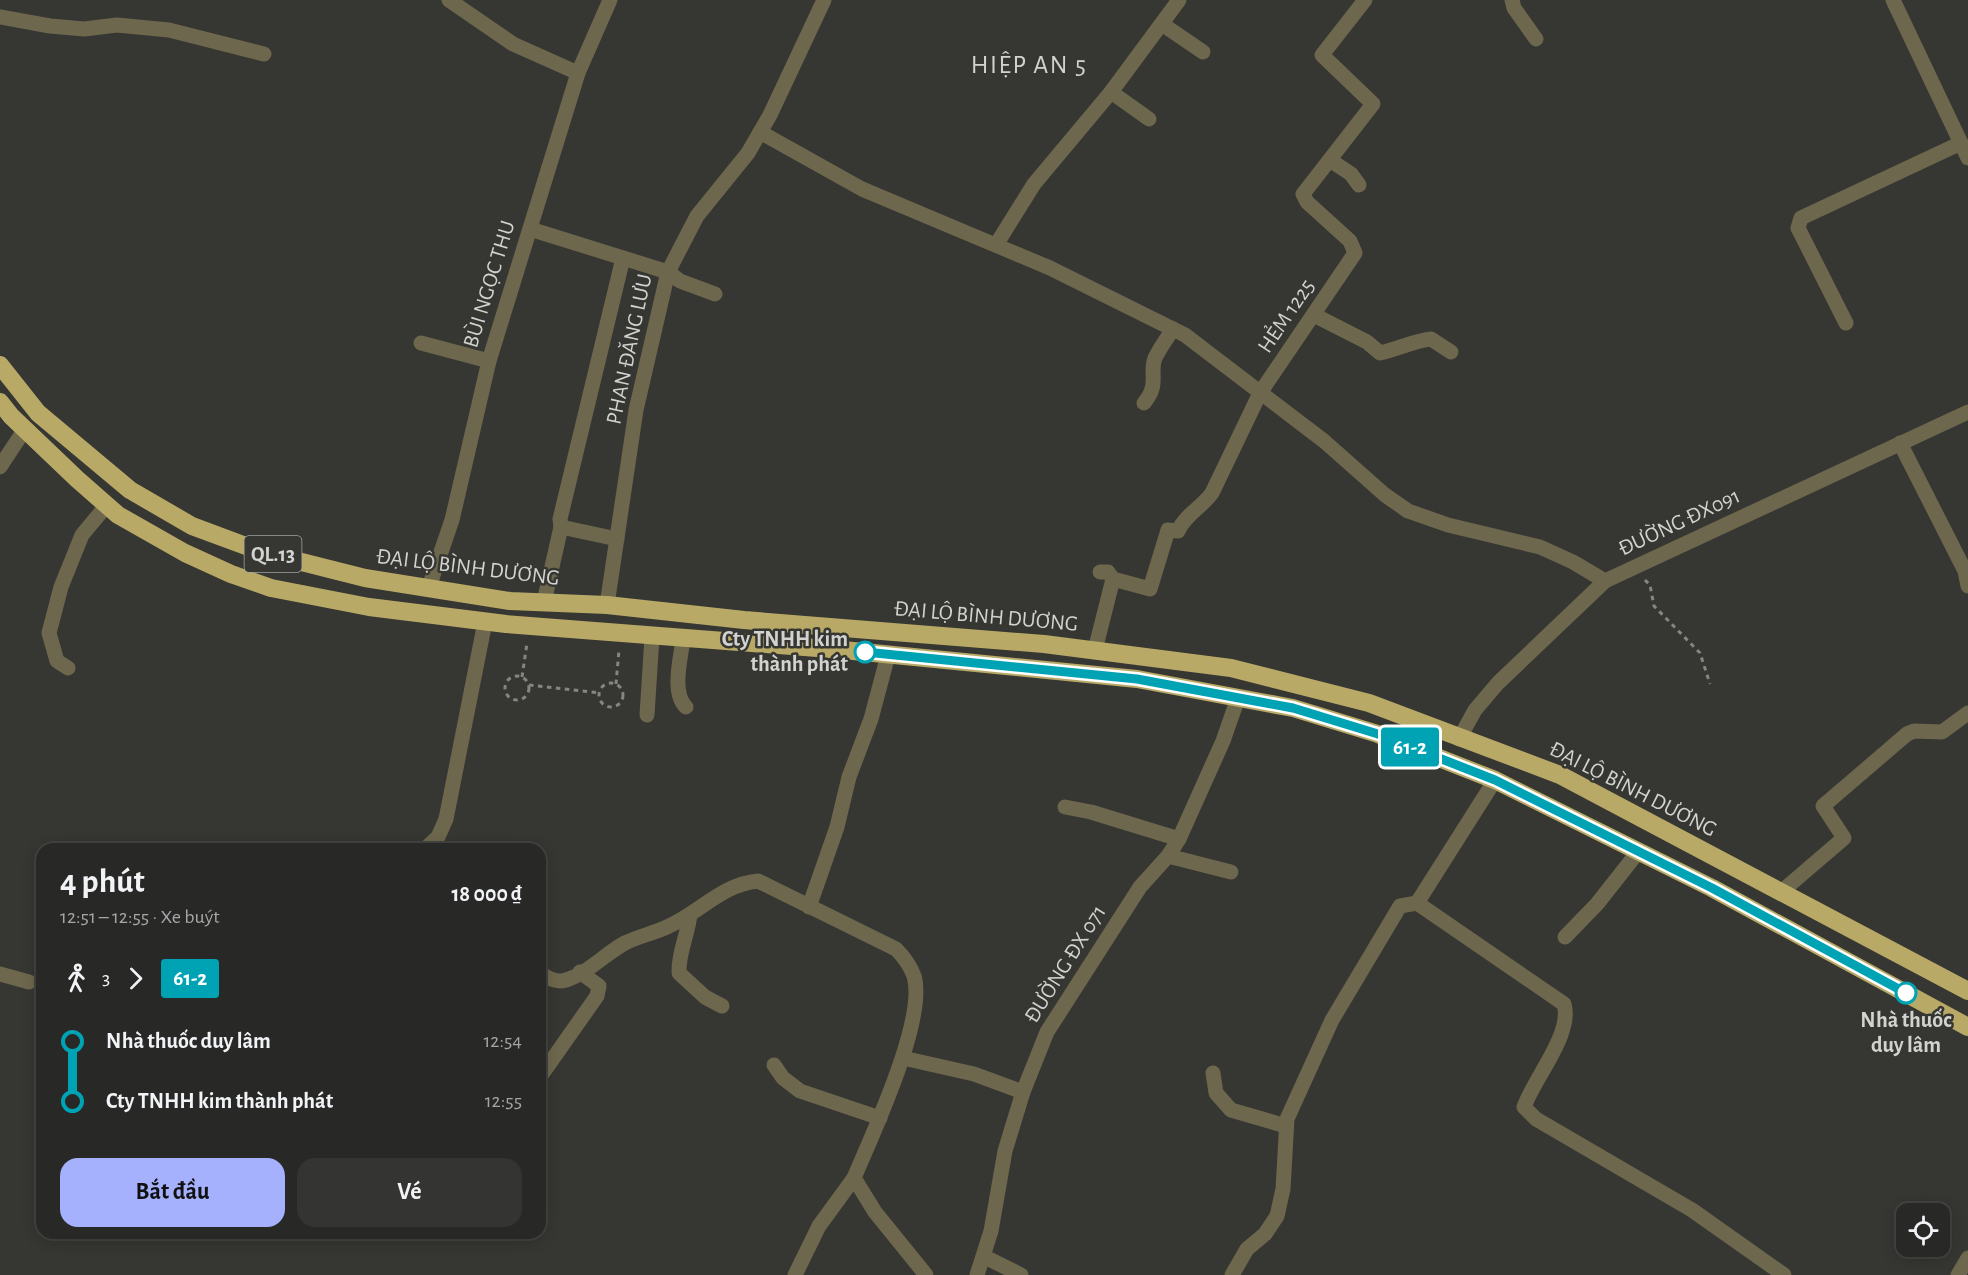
<!DOCTYPE html>
<html lang="vi">
<meta charset="utf-8">
<style>
:root{--surface:#282826;--page:#343432;--text:#f1f3f6;--muted:#a5a6a7;--line:#444443;--accent:#a5b1fc}
body{margin:0;font-family:"Alegreya Sans",sans-serif;background:var(--page);color:var(--text);height:100vh;display:flex;flex-direction:column;font-size:22px;white-space:nowrap}
*{box-sizing:border-box;margin:0}
p{font-size:20px;color:var(--muted)}
.icon{flex:none;width:33px;height:33px;fill:none;stroke:currentColor;stroke-width:2;stroke-linecap:round;stroke-linejoin:round}
.map{position:relative;flex:1;overflow:hidden}
.panel{position:absolute;left:36px;top:843px;width:510px;height:396px;display:flex;flex-direction:column;background:var(--surface);border-radius:18px;box-shadow:0 3px 15px #0003,0 0 0 2px var(--line)}
.panel>*{flex:none}
.badge{padding:0 12px;border-radius:4px;font-size:21px;line-height:39px}
.tools{position:absolute;left:1896px;top:1203px;display:grid;gap:12px}
.tools a{display:grid;place-items:center;width:54px;height:54px;border-radius:12px;background:var(--surface);box-shadow:0 3px 15px #0003,0 0 0 2px var(--line);font-size:30px}
.map>.badge{position:absolute;translate:-50% -50%;box-shadow:0 0 0 3px #fff}
.legs{display:flex;align-items:center;gap:9px;height:66px;padding:0 24px;font-size:20px}
.legs p{margin-inline-start:auto}
.headline{display:flex;align-items:center;justify-content:space-between;height:102px;padding:0 24px}
h1{font-size:33px;font-weight:700;line-height:45px}
.button{display:flex;gap:12px;margin-top:auto;padding:12px 24px}
.button a{flex:1;height:69px;border-radius:18px;background:var(--accent);color:#111;font-size:24px;font-weight:700;line-height:69px;text-align:center}
.button a+a{background:var(--page);color:var(--text)}
ul{padding:0 24px;list-style:none}
li{display:flex;align-items:center;gap:21px;height:60px;font-size:22px}
li i{display:grid;place-items:center;width:9px;height:100%;margin:0 8px;background:currentColor}
li i::after{content:'';width:15px;height:15px;margin:-8px;border:4px solid;border-radius:50%;background:var(--surface)}
li p{margin-inline-start:auto}
li:first-child i{background:linear-gradient(#0000 50%,currentColor 0)}
li:last-child i{background:linear-gradient(currentColor 50%,#0000 0)}
.map>svg:first-child{display:block}
.lines{fill:none;stroke-linecap:round;stroke-linejoin:round}
.path{stroke:#858582;stroke-width:3;stroke-dasharray:4.5 4.5;stroke-linecap:butt}
.minor{stroke:#6d674d;stroke-width:15}
.highway{stroke:#b8a966;stroke-width:18}
.line-1-casing{stroke:#fff;stroke-width:14}
.line-1{stroke:#00a3b4;stroke-width:9}
.stop-1-dot{fill:#fff;stroke:#00a3b4;stroke-width:3}
.labels{text-anchor:middle;dominant-baseline:central;stroke-width:5;stroke-linejoin:round;paint-order:stroke}
.shield{fill:#363632;stroke:#a3a3a1;stroke-width:1.5}
.shield-label{font-size:21px;font-weight:bold;fill:#d2d2d0}
.street-label{font-size:22px;fill:#d2d2d0;stroke:#363632}
.stop-label{font-size:22px;font-weight:bold;fill:#d2d2d0;stroke:#363632;text-anchor:end}
.quarter-label{font-size:26px;letter-spacing:1.5px;fill:#d2d2d0;stroke:#363632}
</style>
<div class="map">
<svg width="1968" height="1275" viewBox="0 0 1968 1275">
<rect width="100%" height="100%" fill="#363632"/>
<g class="lines">
<g class="path">
<path d="M1645,580L1650,585L1654,606L1700,653L1710,684"/>
<circle cx="517" cy="688" r="12"/>
<path d="M522,677L527,643"/>
<circle cx="611" cy="695" r="12"/>
<path d="M616,684L619,650"/>
<path d="M529,685L600,693"/>
</g>
<g class="minor">
<path d="M449,0L513,44L578,73"/>
<path d="M1512,0L1514,8L1536,39"/>
<path d="M1893,0L1968,158"/>
<path d="M0,17L50,26L84,29L117,25L169,30L264,54"/>
<path d="M1162,24L1203,52"/>
<path d="M1111,92L1149,119"/>
<path d="M760,132L862,189L1050,268L1185,335L1324,441L1385,495L1408,511L1448,525L1540,547L1573,562L1605,581"/>
<path d="M1330,160L1351,174L1359,185"/>
<path d="M530,229L668,272L680,281L715,294"/>
<path d="M996,245L1034,184L1111,92L1179,0"/>
<path d="M1314,315L1367,342L1380,353C1398,349 1413,341 1431,339L1451,352"/>
<path d="M1846,323L1798,228L1801,218L1961,143"/>
<path d="M421,343L489,361"/>
<path d="M1144,403C1160,384 1149,373 1155,358C1160,348 1167,338 1173,329"/>
<path d="M1900,443L1965,571L1968,586"/>
<path d="M0,467L25,429"/>
<path d="M617,539L561,527L560,519L623,258"/>
<path d="M1100,572H1108L1113,579"/>
<path d="M1113,579L1150,589L1168,530L1178,531C1185,515 1202,507 1212,493L1260,393L1355,253L1350,241L1307,202L1303,194L1373,104L1322,55L1365,0"/>
<path d="M429,587L452,520L489,361L578,73L610,0"/>
<path d="M544,602L561,527"/>
<path d="M607,605L636,410L668,272L697,216L748,153L770,115L824,0"/>
<path d="M683,639C681,657 671,693 686,707"/>
<path d="M1095,650L1113,579"/>
<path d="M68,668L57,661L49,633L61,587L82,535L107,505"/>
<path d="M647,715L652,637"/>
<path d="M1459,739L1475,710L1498,683L1605,581L1968,412"/>
<path d="M1065,807L1091,812L1179,839"/>
<path d="M425,849L438,837L446,819L485,622"/>
<path d="M1168,856L1231,872"/>
<path d="M1781,892L1844,838L1823,806L1907,734L1914,731L1942,732L1968,713"/>
<path d="M1417,903L1564,1004C1573,1034 1534,1078 1524,1107L1536,1119L1692,1210L1784,1275"/>
<path d="M809,907L837,827L849,777L871,719L888,655"/>
<path d="M690,914C688,935 678,953 679,973L705,997L722,1006"/>
<path d="M1565,937L1597,904L1638,852"/>
<path d="M540,973C548,978 556,983 566,980C587,974 606,953 625,943C639,936 655,933 669,926C700,912 723,884 758,881L896,949C904,957 910,965 914,976C927,1019 872,1135 854,1178L875,1212L926,1275"/>
<path d="M0,974L29,982"/>
<path d="M903,1058L974,1074L1023,1092"/>
<path d="M774,1065L783,1078L800,1091L880,1118"/>
<path d="M1213,1073L1216,1093L1231,1110L1286,1126"/>
<path d="M540,1077L597,996L599,986L580,972"/>
<path d="M985,1257L1021,1275"/>
<path d="M795,1275L819,1226L854,1178"/>
<path d="M977,1275L991,1231L1005,1151L1023,1092L1047,1032L1140,887L1168,856L1179,839L1223,741L1238,698"/>
<path d="M1232,1275L1247,1249L1265,1234L1277,1216L1283,1189L1287,1119L1332,1020L1400,906L1417,903L1495,780"/>
<path d="M1958,1275L1968,1258"/>
</g>
<g class="highway">
<path d="M0,365L38,413L130,490L192,526L262,552L365,578L510,601L607,605L744,620L1044,644L1231,668L1369,703L1560,775L1968,991"/>
<path d="M0,402L11,416L77,479L118,515L185,553L231,574L271,588L369,607L506,624L843,650L1137,679L1293,708L1378,734L1495,780L1712,888L1968,1027"/>
</g>
</g>
<g class="lines">
<defs>
<path id="line-1" d="M865,652L1137,679L1293,708L1378,734L1495,780L1712,888L1906,993"/>
</defs>
<use href="#line-1" class="line-1-casing"/>
<use href="#line-1" class="line-1"/>
</g>
<g class="stop-1-dot">
<circle cx="865" cy="652" r="10"/>
<circle cx="1906" cy="993" r="10"/>
</g>
<g class="labels">
<rect class="shield" x="244.5" y="536" width="57" height="36" rx="4.5"/>
<g class="shield-label">
<text x="273" y="554">QL.13</text>
</g>
<g class="street-label">
<text transform="translate(489 284) rotate(-73)">BÙI NGỌC THU</text>
<text transform="translate(1286 316) rotate(-56)">HẺM 1225</text>
<text transform="translate(629 349) rotate(-78)">PHAN ĐĂNG LƯU</text>
<text transform="translate(1679 522) rotate(-25)">ĐƯỜNG ĐX091</text>
<text transform="translate(468 567) rotate(7)">ĐẠI LỘ BÌNH DƯƠNG</text>
<text transform="translate(986 616) rotate(5)">ĐẠI LỘ BÌNH DƯƠNG</text>
<text transform="translate(1633 789) rotate(27)">ĐẠI LỘ BÌNH DƯƠNG</text>
<text transform="translate(1065 964) rotate(-58)">ĐƯỜNG ĐX 071</text>
</g>
<g class="stop-label">
<text x="848" y="639">Cty TNHH kim<tspan x="848" dy="25">thành phát</tspan></text>
<text x="1906" y="1020" text-anchor="middle">Nhà thuốc<tspan x="1906" dy="25">duy lâm</tspan></text>
</g>
<g class="quarter-label">
<text x="1029" y="65">HIỆP AN 5</text>
</g>
</g>
</svg>
<div class="tools">
<a><svg class="icon" aria-label="locate" viewBox="0 0 24 24"><circle cx="12" cy="12" r="6"/><path d="M12 2v4M12 18v4M2 12h4M18 12h4"/></svg></a>
</div>
<b class="badge" style="left:1410px;top:747px;background:#00a3b4;color:#fff">61-2</b>
<section class="panel">
<div class="headline"><div><h1>4 phút</h1><p>12:51 – 12:55 · Xe buýt</p></div><b>18 000 ₫</b></div>
<div class="legs"><svg class="icon" aria-label="walk" viewBox="0 0 24 24"><circle cx="13" cy="4" r="2"/><path d="M13 8l-2 6 4 7M11 14l-3 7M7 12l3-4h3l4 4"/></svg>3<svg class="icon" aria-label="forward" viewBox="0 0 24 24"><path d="M9 5l7 7-7 7"/></svg><b class="badge" style="background:#00a3b4;color:#fff">61-2</b></div>
<ul>
<li><i style="color:#00a3b4"></i><b>Nhà thuốc duy lâm</b><p>12:54</p></li>
<li><i style="color:#00a3b4"></i><b>Cty TNHH kim thành phát</b><p>12:55</p></li>
</ul>
<div class="button"><a>Bắt đầu</a><a>Vé</a></div>
</section>
</div>
